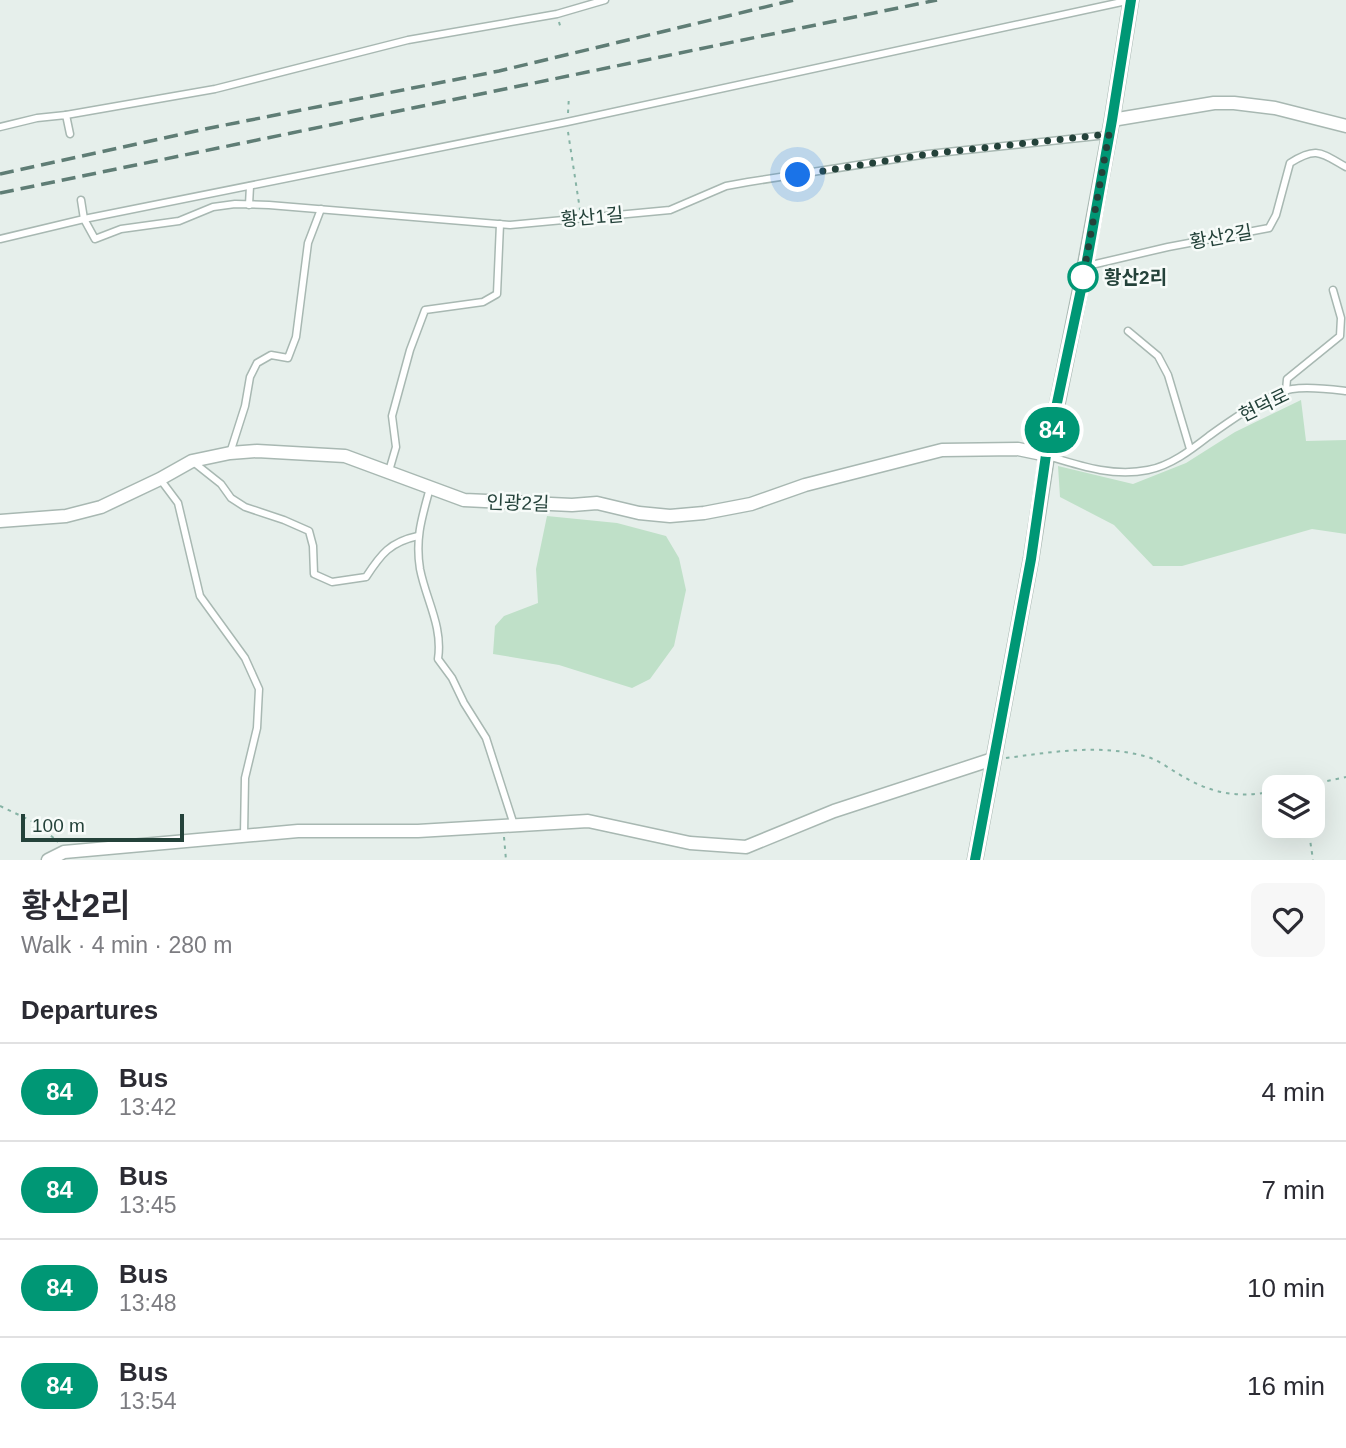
<!DOCTYPE html>
<meta charset="utf-8">
<style>
:root{--surface:#fff;--page:#f7f7f7;--text:#2b2b33;--muted:#7c7c81;--line:#e1e1e2}
body{margin:0;font-family:Helvetica,"Noto Sans KR",sans-serif;background:var(--page);color:var(--text);height:100vh;display:flex;flex-direction:column;font-size:26px;white-space:nowrap}
*{box-sizing:border-box;margin:0}
p{font-size:23px;color:var(--muted)}
.icon{flex:none;width:38px;height:38px;fill:none;stroke:currentColor;stroke-width:2;stroke-linecap:round;stroke-linejoin:round}
.map{position:relative;height:860px;overflow:hidden}
.panel{display:flex;flex-direction:column;background:var(--surface);flex:1}
.panel>*{flex:none}
.badge{padding:0 14px;border-radius:23px;font-size:24px;line-height:46px}
.controls{position:absolute;left:1262px;top:775px;display:grid;gap:14px}
.controls a{display:grid;place-items:center;width:63px;height:63px;border-radius:14px;background:var(--surface);box-shadow:0 7px 28px #0002;font-size:35px}
.scale{position:absolute;left:21px;bottom:18px;width:163px;box-sizing:border-box;padding-left:7px;border:4px solid #24423a;border-top:0;font-size:19px;line-height:24px;white-space:nowrap;color:#24423a;-webkit-text-stroke:5px #f7fbf9;paint-order:stroke}
.you{position:absolute;width:35px;height:35px;margin:-18px;border:5px solid #fff;border-radius:50%;background:#1a73e8;box-shadow:0 0 0 10px #1a73e833}
.map>.badge{position:absolute;translate:-50% -50%;box-shadow:0 0 0 4px #fff}
h2{padding:0 21px;font-size:26px;line-height:63px}
.round{display:grid;place-items:center;flex:none;width:74px;height:74px;border-radius:14px;background:var(--page)}
.overview{display:flex;align-items:center;justify-content:space-between;height:119px;padding:0 21px}
h1{font-size:33px;font-weight:600;line-height:52px}
ul{padding:0;list-style:none}
li{display:flex;align-items:center;gap:21px;height:98px;padding:0 21px;border-top:2px solid var(--line)}
li div{flex:1}
li b{display:block;font-size:26px}
li em{font-style:normal}
li .badge{min-width:77px;font-weight:700;text-align:center}
.map>svg:first-child{display:block}
.green{fill:#bfe0c8}
.lines{fill:none;stroke-linecap:round;stroke-linejoin:round}
.service-casing{stroke:#a8b8b2;stroke-width:9}
.minor-casing{stroke:#a8b8b2;stroke-width:15}
.tertiary-casing{stroke:#a8b8b2;stroke-width:17}
.path{stroke:#86b3a5;stroke-width:2;stroke-dasharray:3.5 5;stroke-linecap:butt}
.service{stroke:#fff;stroke-width:6}
.minor{stroke:#fff;stroke-width:12}
.tertiary{stroke:#fff;stroke-width:14}
.rail{stroke:#5f7d75;stroke-width:3.5;stroke-dasharray:14 7;stroke-linecap:butt}
.line-casing{stroke:#fff;stroke-width:16}
.line{stroke:#009775;stroke-width:10}
.walk{stroke:#24423a;stroke-width:7;stroke-dasharray:0 12.6}
.stop-dot{fill:#fff;stroke:#009775;stroke-width:3.5}
.labels{text-anchor:middle;dominant-baseline:central;stroke-width:5;stroke-linejoin:round;paint-order:stroke}
.street-label{font-size:19px;fill:#24423a;stroke:#f7fbf9}
.stop-label{font-size:19px;font-weight:bold;fill:#24423a;stroke:#f7fbf9;text-anchor:start}
</style>
<div class="map">
<svg width="1346" height="860" viewBox="0 0 1346 860">
<rect width="100%" height="100%" fill="#e6efeb"/>
<g class="green">
<path d="M1301,400L1306,441L1346,440V534L1312,529L1182,566H1153L1114,525L1060,497L1058,466L1133,484L1186,463L1235,432Z"/>
<path d="M547,516L617,523L666,536L679,558L686,590L674,646L650,679L632,688L559,665L493,654L495,626L504,616L538,603L536,569Z"/>
</g>
<g class="lines">
<defs>
<g id="service">
<path d="M66,115L215,89L408,40L557,14L605,0"/>
<path d="M0,127L37,118L66,115L70,134"/>
<path d="M81,200L84,219L95,239L121,229L179,221L213,207L235,204L269,205L510,225L670,210L726,186L748,182L928,154L1107,135"/>
<path d="M249,205L250,186"/>
<path d="M0,239L84,219L567,122L1131,0"/>
<path d="M1087,266L1168,247L1269,228L1276,215L1290,163C1317,146 1321,153 1346,167"/>
<path d="M1128,331L1158,356L1168,375L1190,449"/>
<path d="M1286,391L1287,379L1340,336L1341,318L1333,290"/>
<path d="M230,453L245,406L250,377L257,363L271,355L288,358L296,337L308,243L321,209"/>
<path d="M1048,456C1081,466 1113,477 1148,470C1170,466 1191,450 1209,436C1227,423 1271,392 1292,389C1308,386 1330,389 1346,391"/>
<path d="M192,461L221,484L231,498L245,507L284,520L309,531L313,546L314,574L332,582L366,577C381,554 390,542 418,536"/>
<path d="M389,471L396,447L392,416L410,350L425,310L483,302L497,294L500,224"/>
<path d="M160,479L178,503L200,596L245,658L259,689L257,728L245,778L244,835"/>
<path d="M430,488C422,517 415,538 420,569C426,600 443,626 438,659L452,678L464,703L486,738L514,825"/>
</g>
<g id="minor">
<path d="M1112,120L1214,103H1234L1275,108L1346,126"/>
<path d="M0,521L66,516L101,507L160,479L192,461L230,453L257,451L345,456L464,500L572,505L597,503L639,513L670,516L704,513L751,504L805,485L942,450L1018,449L1047,455"/>
<path d="M48,860L64,852L298,831H418L588,821L690,843L746,847L834,811L993,759"/>
</g>
<path id="tertiary" d="M975,860L1031,559L1047,455L1085,266L1112,120L1131,0"/>
</defs>
<use href="#service" class="service-casing"/>
<use href="#minor" class="minor-casing"/>
<use href="#tertiary" class="tertiary-casing"/>
<g class="path">
<path d="M559,22L561,29"/>
<path d="M568,113L569,96"/>
<path d="M568,132L580,210"/>
<path d="M1006,758C1052,752 1099,744 1144,756C1157,759 1167,767 1177,773C1209,793 1237,799 1274,791"/>
<path d="M1294,788L1346,777"/>
<path d="M0,806L38,824L58,842"/>
<path d="M1308,826L1313,860"/>
<path d="M504,837L506,860"/>
</g>
<use href="#service" class="service"/>
<use href="#minor" class="minor"/>
<use href="#tertiary" class="tertiary"/>
<g class="rail">
<path d="M0,174L210,128L499,71L794,0"/>
<path d="M0,193L937,0"/>
</g>
</g>
<g class="lines">
<defs>
<path id="line" d="M975,860L1031,559L1046,455L1086,266L1112,120L1131,0"/>
</defs>
<use href="#line" class="line-casing"/>
<use href="#line" class="line"/>
<path class="walk" d="M798,175L928,154L1109,134L1083,277"/>
</g>
<circle class="stop-dot" cx="1083" cy="277" r="14"/>
<g class="labels">
<g class="street-label">
<text transform="translate(592 217) rotate(-5)">황산1길</text>
<text transform="translate(1221 237) rotate(-10)">황산2길</text>
<text transform="translate(1264 405) rotate(-26)">현덕로</text>
<text transform="translate(518 503) rotate(2)">인광2길</text>
</g>
<g class="stop-label">
<text x="1104" y="277">황산2리</text>
</g>
</g>
</svg>
<div class="controls">
<a><svg class="icon" aria-label="layers" viewBox="0 0 24 24"><path d="M12 4l9 5-9 5-9-5zM3 14l9 5 9-5"/></svg></a>
</div>
<div class="scale">100 m</div>
<div class="you" style="left:798px;top:175px"></div>
<b class="badge" style="left:1052px;top:430px;background:#009775;color:#fff">84</b>
</div>
<section class="panel">
<div class="overview"><div><h1>황산2리</h1><p>Walk · 4 min · 280 m</p></div><a class="round"><svg class="icon" aria-label="heart" viewBox="0 0 24 24"><path d="M12 20l-8-8c-3-5 5-10 8-4 3-6 11-1 8 4z"/></svg></a></div>
<h2>Departures</h2>
<ul>
<li><span class="badge" style="background:#009775;color:#fff">84</span><div><b>Bus</b><p>13:42</p></div><em>4 min</em></li>
<li><span class="badge" style="background:#009775;color:#fff">84</span><div><b>Bus</b><p>13:45</p></div><em>7 min</em></li>
<li><span class="badge" style="background:#009775;color:#fff">84</span><div><b>Bus</b><p>13:48</p></div><em>10 min</em></li>
<li><span class="badge" style="background:#009775;color:#fff">84</span><div><b>Bus</b><p>13:54</p></div><em>16 min</em></li>
</ul>
</section>
